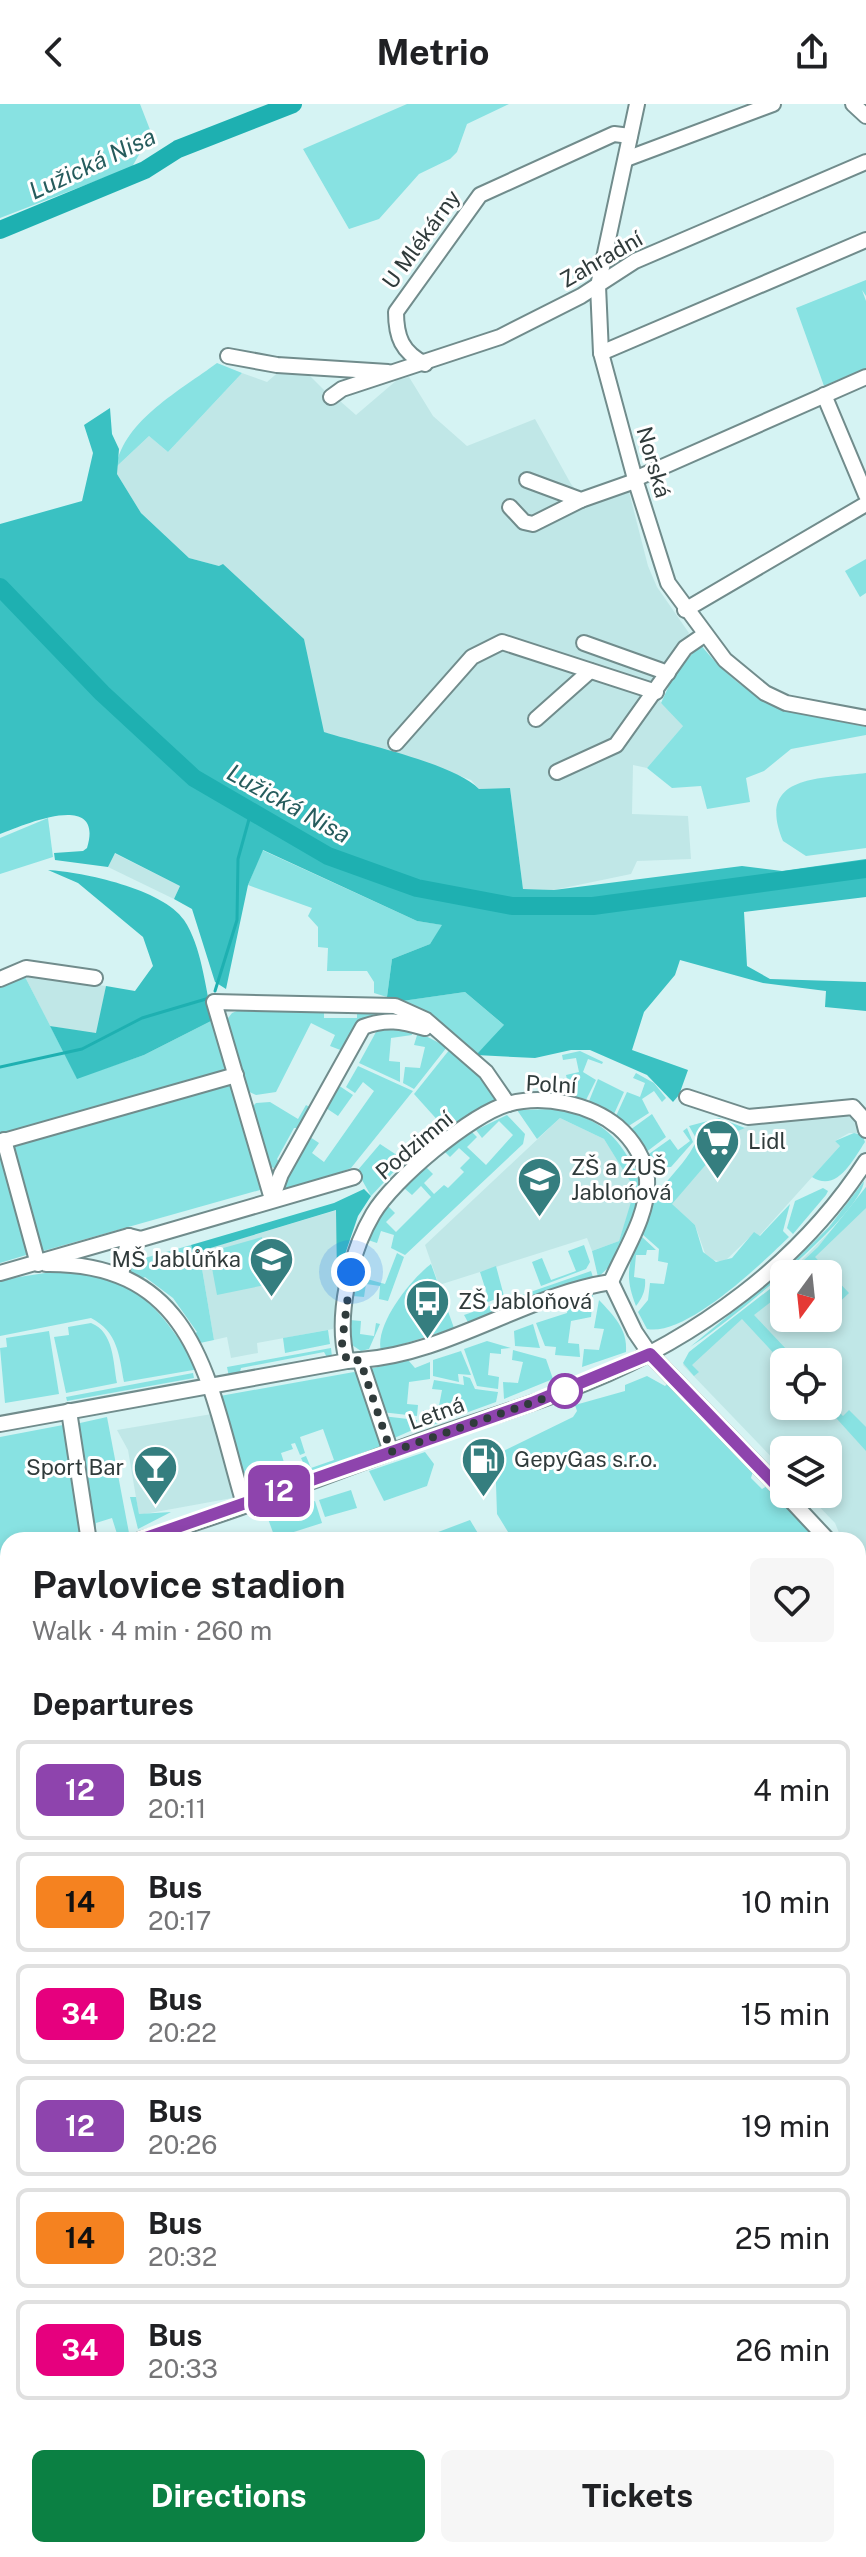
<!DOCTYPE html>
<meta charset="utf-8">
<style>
:root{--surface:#fff;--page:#f6f6f6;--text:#202124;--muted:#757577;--line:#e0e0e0;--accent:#0b8043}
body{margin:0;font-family:"Public Sans",sans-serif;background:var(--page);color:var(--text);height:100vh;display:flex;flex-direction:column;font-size:30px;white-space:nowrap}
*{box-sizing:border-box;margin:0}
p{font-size:26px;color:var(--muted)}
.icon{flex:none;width:44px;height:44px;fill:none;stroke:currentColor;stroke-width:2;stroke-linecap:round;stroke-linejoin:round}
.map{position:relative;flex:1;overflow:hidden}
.panel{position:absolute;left:0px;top:1428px;width:866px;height:1026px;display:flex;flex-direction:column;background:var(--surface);border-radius:24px 24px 0 0;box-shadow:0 4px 12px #0003}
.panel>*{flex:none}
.badge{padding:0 16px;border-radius:12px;font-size:28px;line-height:52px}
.needle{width:52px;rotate:195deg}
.fabs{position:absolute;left:770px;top:1156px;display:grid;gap:16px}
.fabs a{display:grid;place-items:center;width:72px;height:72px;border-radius:12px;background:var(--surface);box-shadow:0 4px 12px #0003;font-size:40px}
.you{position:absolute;width:40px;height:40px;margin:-20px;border:6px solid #fff;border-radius:50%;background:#1a73e8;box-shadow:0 0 0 12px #1a73e833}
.map>.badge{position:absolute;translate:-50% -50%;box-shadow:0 0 0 4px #fff}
h2{padding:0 32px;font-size:30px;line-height:72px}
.round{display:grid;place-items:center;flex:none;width:84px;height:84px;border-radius:12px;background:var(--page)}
.overview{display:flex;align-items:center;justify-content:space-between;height:136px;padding:0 32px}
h1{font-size:38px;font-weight:700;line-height:60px}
.primary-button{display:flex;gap:16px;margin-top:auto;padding:16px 32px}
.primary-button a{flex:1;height:92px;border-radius:12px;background:var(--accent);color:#fff;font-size:32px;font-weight:700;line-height:92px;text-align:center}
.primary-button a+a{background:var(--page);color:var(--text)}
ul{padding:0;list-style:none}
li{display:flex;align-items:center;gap:24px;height:100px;margin:0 16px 12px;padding:0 16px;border:4px solid var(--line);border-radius:12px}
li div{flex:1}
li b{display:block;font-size:30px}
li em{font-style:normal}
li .badge{min-width:88px;font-weight:700;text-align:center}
header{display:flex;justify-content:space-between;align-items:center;height:104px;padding:0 32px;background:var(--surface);font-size:36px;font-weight:700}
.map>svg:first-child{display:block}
.built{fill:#c0e7e7;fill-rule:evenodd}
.green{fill:#88e2e2}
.forest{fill:#3ac1c2}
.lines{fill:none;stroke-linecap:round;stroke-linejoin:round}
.stream{stroke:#1eb0b1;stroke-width:3}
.river{stroke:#1eb0b1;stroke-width:18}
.minor-casing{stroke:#718c8c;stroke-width:18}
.major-casing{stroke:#718c8c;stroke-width:22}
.minor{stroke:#fff;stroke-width:14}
.major{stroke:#fff;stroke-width:18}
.line-casing{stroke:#fff;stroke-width:18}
.line{stroke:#8e44ad;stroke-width:12}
.walk{stroke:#303b3b;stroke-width:8;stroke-dasharray:0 14.4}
.stop-dot{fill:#fff;stroke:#8e44ad;stroke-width:4}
.labels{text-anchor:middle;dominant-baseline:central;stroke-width:6;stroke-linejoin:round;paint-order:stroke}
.street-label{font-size:22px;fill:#303b3b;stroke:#fff}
.poi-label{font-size:22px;fill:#303b3b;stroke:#fff;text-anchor:start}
.water-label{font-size:24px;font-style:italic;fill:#265c5d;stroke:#fff}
</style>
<header><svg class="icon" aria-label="back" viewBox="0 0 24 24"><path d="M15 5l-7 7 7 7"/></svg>Metrio<svg class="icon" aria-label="share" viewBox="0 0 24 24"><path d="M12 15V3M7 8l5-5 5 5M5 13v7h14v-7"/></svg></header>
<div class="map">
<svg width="866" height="2453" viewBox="0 0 866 2453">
<rect width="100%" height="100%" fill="#d5f3f3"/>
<g class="built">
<path d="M282,265L304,266L337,299L340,297L356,311L397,276L409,273L433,312L467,342L535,315L571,380L588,399L628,384L648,462L657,483L689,529L653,580L661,599L684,621L647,664L633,661L632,710L688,712L691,755L637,757L631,770L554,786L523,785L510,684L479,685L471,676L428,660L323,628L319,612L219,462L189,454L141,409L117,370L116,363L149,332L168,348L242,269L267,278Z"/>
<path d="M114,749L180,782L174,795L108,763Z"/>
<path d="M24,871L106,882L97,930L50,922Z"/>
<path d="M846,1011L857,1017L859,1029H849L835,1037L840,1042L759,1132L754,1129L724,1158L707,1155L695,1121L671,1100L733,1029L750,1021Z"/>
<path d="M560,1014L604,1035L636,1085L619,1137L592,1147L587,1134L439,1181L425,1141Z"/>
<path d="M866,1083V1473L858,1461V1436H842L835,1419L807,1390H828V1346H784V1366L683,1261L693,1245L784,1174V1214H828V1170H788L845,1112ZM784,1258H828V1302H784Z"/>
<path d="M337,1106L340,1176L333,1225L257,1239L258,1249L231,1254L227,1233L214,1236L199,1147Z"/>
<path d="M212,1310L238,1393L139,1411L128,1346L117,1326Z"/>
<path d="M0,2140H8V2259L0,2258Z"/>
<path d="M406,2446H780L800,2453H409Z"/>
</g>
<g class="green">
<path d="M0,0H140L154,36L145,40L132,63L0,114Z"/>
<path d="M407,0H509L467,20L457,48L450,55L419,70L379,115L349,125L303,45Z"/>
<path d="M866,176V192L862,186L866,197V264L824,282L796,204Z"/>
<path d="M217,259L242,269L168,348L149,332L116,363C124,316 181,286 217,259Z"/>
<path d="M866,455V489L860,493L845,467Z"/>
<path d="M700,540C750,603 792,608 866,623V631L791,645L764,667L746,674L750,698L707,705L701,682L672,684L647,664L683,622L661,599L672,575Z"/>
<path d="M866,669V744L806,752L783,737C755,670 821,675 866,669Z"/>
<path d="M48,714L53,753L0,770V734Z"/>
<path d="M262,746L417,817L443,821L430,840L392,855L387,893L374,889V878L367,867H327L328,844L318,843V823L308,812L312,804L248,781Z"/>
<path d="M24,871L77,974L144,951L213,916L227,971L0,1033V882Z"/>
<path d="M465,888L505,922L476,951L401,897Z"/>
<path d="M244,904H324V914H357V905L399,908L412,913H379L343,947L330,942L335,931L311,919L276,988L256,991L245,986L225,918L232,909Z"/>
<path d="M383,923L411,926L412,931L391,934L389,957L400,958V978L359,959L376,928Z"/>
<path d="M418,928L447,943L414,985L403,979L405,963L420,964L425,943L414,941Z"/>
<path d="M450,945L476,966L497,994L493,1002L450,1030L414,990Z"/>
<path d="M580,947L603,958L602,960L588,955L583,968L596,976L586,996L571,992L566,971L579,968L576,954L563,956L562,951Z"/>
<path d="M358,962L413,987L351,1064L286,1089L281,1086L310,1033L319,1039L312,1049L324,1058L374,987L363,978L355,989L346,983Z"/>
<path d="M636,969L654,979L666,994L662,998L654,987L642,995L649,1009L627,1023L616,1012L627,988L640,993L645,979L633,974Z"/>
<path d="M564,974L568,991L540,992L536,979Z"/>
<path d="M598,975L624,988L614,1010L589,997Z"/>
<path d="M230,979L264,1082L260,1086L43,1147L37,1143L9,1045L12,1040Z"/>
<path d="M338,981L353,991L338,1012L326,1004Z"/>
<path d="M270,998L298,1015L306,1001L313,1005L303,1024H294L277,1055L282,1062L276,1065L267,1061L250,1005L256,999Z"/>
<path d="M559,1005C596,1014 618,1030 634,1065L641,1063C639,1103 631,1147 598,1173L592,1147L619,1137L635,1085L604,1035L560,1014L537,1035L517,1006Z"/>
<path d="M652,1010L666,1033L645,1049L630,1026Z"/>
<path d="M507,1011L525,1030L523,1040L405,1151L391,1144L394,1131L381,1127L377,1139L368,1136L387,1101L395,1109L386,1118L396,1128L431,1093L421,1082L412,1091L404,1084L426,1063L433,1070L424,1079L434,1090L444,1081L448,1084L464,1068L460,1064L470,1054L459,1044L450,1053L444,1047L472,1028L477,1033L467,1043L486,1061L513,1031L499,1017L482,1034L476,1026Z"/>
<path d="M719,1014L745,1024L733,1029L672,1100L695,1121L703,1148L716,1158L732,1154L754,1128L760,1132L790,1100L783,1127L789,1133C762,1159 686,1233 647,1225L638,1208L648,1196L650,1179L664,1180L668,1159L658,1157L659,1145L642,1130C651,1081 679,1073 697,1036L689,1022Z"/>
<path d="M687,1024L693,1038L671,1063H650L646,1052L670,1035L678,1046L690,1037L683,1027Z"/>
<path d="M854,1029L862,1031L865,1038C853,1056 837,1089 812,1073L840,1042L835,1037Z"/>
<path d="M380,1040L412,1061L409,1064L401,1060L371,1092L357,1067Z"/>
<path d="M0,1046L30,1146L26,1151L0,1159Z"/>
<path d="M864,1077C862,1111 724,1222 690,1243L790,1161L829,1123Z"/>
<path d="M866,1083V1104L815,1153L849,1189L828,1209L841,1191L828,1178V1170H819L811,1162L803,1170H789L818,1143Z"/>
<path d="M823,1084L828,1087L826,1091L793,1130L787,1124L795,1097Z"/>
<path d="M641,1132L656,1146H647L646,1151H636L634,1173L645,1175C646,1185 643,1193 636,1202C625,1174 627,1159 641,1132Z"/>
<path d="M262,1133L270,1180L217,1191L209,1148Z"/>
<path d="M191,1141L194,1148L199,1147L214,1236L200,1239L191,1232L197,1228L173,1194L145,1173L137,1177L130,1172V1146H138L141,1155Z"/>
<path d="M584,1141L590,1158L586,1165L541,1182L532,1158L542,1154L551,1176L576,1167L568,1147Z"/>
<path d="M397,1149L404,1153L388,1197L379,1195L380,1182L366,1180L364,1193L353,1192L360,1160L370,1163L367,1175L385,1180Z"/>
<path d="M431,1160L454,1224L381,1247C374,1221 411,1175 431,1160Z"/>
<path d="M496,1162L504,1192L464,1207L463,1202L488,1193L480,1168Z"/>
<path d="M58,1167C137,1170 159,1204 199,1265L124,1278C119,1251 118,1228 91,1214L0,1232V1176Z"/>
<path d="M591,1167L594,1176L469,1220L464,1211Z"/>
<path d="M784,1174V1188L754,1211L788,1247L779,1255L742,1215L692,1261L699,1268L694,1272L683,1259L689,1248Z"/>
<path d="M593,1190L591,1213L571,1217L568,1239L579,1240L580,1253L555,1251L556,1243L545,1242L536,1219L567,1209L569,1199Z"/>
<path d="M599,1196C613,1211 628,1225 626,1248L582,1263L584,1245L599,1246L604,1225L594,1224Z"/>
<path d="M350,1216L361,1217L360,1230L374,1232L376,1219L380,1220L369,1245L361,1247L352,1241Z"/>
<path d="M91,1219C114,1228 113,1258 117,1279L66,1289L54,1233L69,1231L68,1223Z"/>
<path d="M533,1220L540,1244L515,1242L514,1227Z"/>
<path d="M328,1226L330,1240L285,1249L283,1234Z"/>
<path d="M49,1227L59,1290L5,1299L0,1244L7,1243L6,1234Z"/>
<path d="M487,1237L511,1244L501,1245V1250L490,1249L488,1271L499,1273L498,1285L477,1282L464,1245Z"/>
<path d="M331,1244L332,1253L328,1255L324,1248L241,1264L239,1272L229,1273L227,1263Z"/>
<path d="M513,1246L546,1255L553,1275L504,1295L503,1278L518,1279L523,1258L512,1256Z"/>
<path d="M461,1247L471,1271L458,1270L459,1278L433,1272V1256Z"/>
<path d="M408,1256L415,1264L430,1258V1275L409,1278L407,1300L418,1301L417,1312L381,1308L369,1265Z"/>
<path d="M354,1268L358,1270L381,1343L308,1369L301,1354L306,1352L311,1364L334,1356L323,1325L300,1333L305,1349L300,1351L295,1339L291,1340L293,1345L281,1349L289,1374L247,1390L218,1297L220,1292Z"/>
<path d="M193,1269L194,1274L67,1297L66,1293Z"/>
<path d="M463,1272L470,1274L475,1285L498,1288L496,1298L424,1324L423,1306L438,1307L442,1286L432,1285L434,1276L464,1281Z"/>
<path d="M647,1272L665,1282L668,1279L753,1367L751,1374L762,1385L767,1382L818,1436H513L497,1410L495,1351L573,1313L577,1307L575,1301L625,1287V1281Z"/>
<path d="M832,1301L843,1312L849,1306L866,1323V1347L828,1305Z"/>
<path d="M382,1312L417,1316V1324L392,1335Z"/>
<path d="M107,1313L129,1429L118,1433L112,1414L96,1419V1426L92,1427L76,1323L80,1319Z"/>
<path d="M63,1321L68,1325L85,1436H8V1454L0,1455V1333Z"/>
<path d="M425,1348L434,1360L427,1382L384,1397L369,1367Z"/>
<path d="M351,1386L357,1404L325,1413L319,1396Z"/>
<path d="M130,1393H136L139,1410L171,1408L138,1425Z"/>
<path d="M315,1397L322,1419L275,1434L267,1412Z"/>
<path d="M470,1416L482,1436H422L425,1433Z"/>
<path d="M866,1507V1604L858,1607V1510Z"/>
<path d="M8,1524V1579L0,1580V1525Z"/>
<path d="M8,1602V1691L0,1693V1603Z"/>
<path d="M866,1618V1780L858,1782V1622Z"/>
<path d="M8,1699V1932L0,1934V1701Z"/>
<path d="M866,1794V1954L858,1958V1893L865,1885L858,1803Z"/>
<path d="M866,2152V2281L858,2282V2154Z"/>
</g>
<g class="forest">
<path d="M110,304L112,330L119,345L117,370L141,409L189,454L219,462L223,460L304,535L324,628C361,640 454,659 479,685L510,684L523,785L554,786L742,762L782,767L866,755V793L744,808L747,862L770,875L866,878V907L825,903L826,887L763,879L680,856L675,871L644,908L632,946L688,966L679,991L673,998L647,971L590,946H571L535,954L476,951L504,921L465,888L402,897L387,893L392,855L430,840L442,821L417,817L263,746L248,781L226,885L215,878L192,805L174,795L180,782L115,749L108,763L55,756L54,749L83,747L87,744C105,685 23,721 0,730V420L82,397L93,349L84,321Z"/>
<path d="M48,766C83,768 163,785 184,816C202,843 205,884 213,916L144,951L77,975L50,922L96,929L106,882L135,887L153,862L143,833L78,779Z"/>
<path d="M364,1085L371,1092L358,1112L337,1174L336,1106L194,1149L191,1141L334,1099Z"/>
<path d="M866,1954V2012L858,2021V1958Z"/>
<path d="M0,1988L8,2005V2088H0Z"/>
<path d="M866,2057V2125L858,2127V2061Z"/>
<path d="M866,2281V2416L858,2420V2282Z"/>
<path d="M0,2421L8,2425V2446H61L78,2453H0Z"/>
</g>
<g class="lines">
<g class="stream">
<path d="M215,887L237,816L238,755L251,708"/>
<path d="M0,963L82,945L142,914L206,895"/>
<path d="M0,2143L8,2141"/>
<path d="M152,2446L157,2453"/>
<path d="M816,2446L828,2453"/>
</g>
<g class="river">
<path d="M0,126L145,66L178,45L293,0"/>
<path d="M0,483L102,589L194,674L328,752L417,784L512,802H593L866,765"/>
</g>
<defs>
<g id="minor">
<path d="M637,0L598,182L601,249L635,375L668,479L725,556L765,589L786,599L866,614"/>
<path d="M853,0L866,12"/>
<path d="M626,55L773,0"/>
<path d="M601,249L866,136"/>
<path d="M228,252L277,261L388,268"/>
<path d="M425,260C402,248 396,233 396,208L480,91L614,30L630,32"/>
<path d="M824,291L866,391"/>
<path d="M331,293L342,285L500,233L581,192L635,157L866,58"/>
<path d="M635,375L866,273"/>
<path d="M527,376L581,396L635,377"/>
<path d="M510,403L524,418L533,420L581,396"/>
<path d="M685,506L866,400"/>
<path d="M584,539L668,569"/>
<path d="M536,615L590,567"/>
<path d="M396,639L472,553L502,538L656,588"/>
<path d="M557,668L616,641L685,544L704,531"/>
<path d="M0,875L26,864L95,874"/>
<path d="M687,993L748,1013L853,1003L863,1014L866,1026"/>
<path d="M4,1036L38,1160"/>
<path d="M0,1038L236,971"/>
<path d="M272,1095L214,898L395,902L426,916L486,968L508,1000"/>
<path d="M272,1095L281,1070L363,923C386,914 401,917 425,924"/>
<path d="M46,1160C199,1158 209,1283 244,1400"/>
<path d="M0,1169L129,1132L141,1135L354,1073"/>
<path d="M121,1171L129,1132"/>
<path d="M611,1178L635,1228L650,1250L784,1389"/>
<path d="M360,1256C448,1250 525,1191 611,1178"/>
<path d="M69,1307L88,1431"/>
<path d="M0,1320L347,1257"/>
<path d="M391,1348L360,1256L347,1257C335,1214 350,1149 373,1110C393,1076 470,1011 508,1000C544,990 590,1000 618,1023C633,1036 645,1055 647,1075C649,1111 624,1147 611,1178"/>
<path d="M785,1390L828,1436"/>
<path d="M140,1436C235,1408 328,1371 420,1337C475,1317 532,1301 586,1279C697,1234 800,1159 866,1057"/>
<path d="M0,1463L8,1462"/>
<path d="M858,1478L866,1491"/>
<path d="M0,1595L8,1594"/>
<path d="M0,1696L8,1695"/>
<path d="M858,1790L866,1786"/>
<path d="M0,1939L8,1938"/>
<path d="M0,2091L8,2092"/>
<path d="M858,2131L866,2129"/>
<path d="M0,2263L8,2264"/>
<path d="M0,2411L8,2421"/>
<path d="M17,2446L18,2453"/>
<path d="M266,2446L271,2453"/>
<path d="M396,2446L399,2453"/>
</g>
<g id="major">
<path d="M0,2326L8,2337"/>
<path d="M128,2446L137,2453"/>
</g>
</defs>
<use href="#minor" class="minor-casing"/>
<use href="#major" class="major-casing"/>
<use href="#minor" class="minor"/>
<use href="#major" class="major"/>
</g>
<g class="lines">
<defs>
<path id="line" d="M140,1436L532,1299L650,1250L784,1389"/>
</defs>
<use href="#line" class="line-casing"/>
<use href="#line" class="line"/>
<path class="walk" d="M351,1168L342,1239L347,1257L360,1256L391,1348L565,1287"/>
</g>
<defs>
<symbol id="supermarket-pin" viewBox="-11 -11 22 30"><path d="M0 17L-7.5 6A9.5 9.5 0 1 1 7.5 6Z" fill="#357e7f" stroke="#fff"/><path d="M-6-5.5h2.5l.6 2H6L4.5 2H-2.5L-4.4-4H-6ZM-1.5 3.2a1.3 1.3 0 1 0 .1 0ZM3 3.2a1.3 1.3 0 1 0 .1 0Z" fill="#fff"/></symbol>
<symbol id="school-pin" viewBox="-11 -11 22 30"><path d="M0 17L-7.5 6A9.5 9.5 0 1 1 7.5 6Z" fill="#357e7f" stroke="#fff"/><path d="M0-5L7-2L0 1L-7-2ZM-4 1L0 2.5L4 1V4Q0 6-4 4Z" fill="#fff"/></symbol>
<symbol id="bus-pin" viewBox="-11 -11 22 30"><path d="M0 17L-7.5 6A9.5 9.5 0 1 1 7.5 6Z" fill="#357e7f" stroke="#fff"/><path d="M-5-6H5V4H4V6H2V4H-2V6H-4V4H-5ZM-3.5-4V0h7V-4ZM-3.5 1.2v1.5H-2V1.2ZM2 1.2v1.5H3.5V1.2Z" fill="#fff"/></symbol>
<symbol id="fuel-pin" viewBox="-11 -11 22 30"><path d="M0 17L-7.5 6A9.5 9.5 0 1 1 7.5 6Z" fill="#357e7f" stroke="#fff"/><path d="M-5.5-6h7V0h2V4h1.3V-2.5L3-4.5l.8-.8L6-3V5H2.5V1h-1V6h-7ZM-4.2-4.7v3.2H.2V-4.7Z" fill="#fff"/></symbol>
<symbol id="bar-pin" viewBox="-11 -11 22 30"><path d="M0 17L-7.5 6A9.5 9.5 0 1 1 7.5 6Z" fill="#357e7f" stroke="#fff"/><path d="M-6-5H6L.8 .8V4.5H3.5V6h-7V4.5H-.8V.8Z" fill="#fff"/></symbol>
</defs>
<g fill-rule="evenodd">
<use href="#supermarket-pin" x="692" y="1012" width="51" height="69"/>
<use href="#school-pin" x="514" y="1050" width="51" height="69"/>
<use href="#school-pin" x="246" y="1130" width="51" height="69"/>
<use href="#bus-pin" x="402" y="1172" width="51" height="69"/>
<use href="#fuel-pin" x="458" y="1330" width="51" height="69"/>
<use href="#bar-pin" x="130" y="1338" width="51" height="69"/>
</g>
<circle class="stop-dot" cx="565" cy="1287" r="16"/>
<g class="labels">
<g class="street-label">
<text transform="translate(421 135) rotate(-54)">U Mlékárny</text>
<text transform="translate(601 155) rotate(-30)">Zahradní</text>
<text transform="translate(654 358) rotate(74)">Norská</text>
<text transform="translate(551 980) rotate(3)">Polní</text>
<text transform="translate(414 1041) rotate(-40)">Podzimní</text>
<text transform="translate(436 1309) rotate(-20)">Letná</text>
</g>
<g class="poi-label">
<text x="748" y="1037">Lidl</text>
<text x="571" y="1063">ZŠ a ZUŠ<tspan x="571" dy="25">Jablońová</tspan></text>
<text x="241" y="1155" text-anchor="end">MŠ Jablůňka</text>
<text x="458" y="1197">ZŠ Jabloňová</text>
<text x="514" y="1355">GepyGas s.r.o.</text>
<text x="124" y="1363" text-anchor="end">Sport Bar</text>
</g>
<g class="water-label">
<text transform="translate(92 59) rotate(-25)">Lužická Nisa</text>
<text transform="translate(289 699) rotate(29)">Lužická Nisa</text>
</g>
</g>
</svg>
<div class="fabs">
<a><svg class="needle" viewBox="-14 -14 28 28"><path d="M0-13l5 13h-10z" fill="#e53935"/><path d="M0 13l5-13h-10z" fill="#757577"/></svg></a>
<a><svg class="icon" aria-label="locate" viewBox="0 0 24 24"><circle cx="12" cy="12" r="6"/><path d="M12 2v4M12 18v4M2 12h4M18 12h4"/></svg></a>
<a><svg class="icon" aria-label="layers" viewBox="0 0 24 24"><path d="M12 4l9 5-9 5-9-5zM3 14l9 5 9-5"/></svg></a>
</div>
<div class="you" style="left:351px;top:1168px"></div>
<b class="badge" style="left:279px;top:1387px;background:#8e44ad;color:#fff">12</b>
<section class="panel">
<div class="overview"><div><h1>Pavlovice stadion</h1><p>Walk · 4 min · 260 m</p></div><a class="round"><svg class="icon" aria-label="heart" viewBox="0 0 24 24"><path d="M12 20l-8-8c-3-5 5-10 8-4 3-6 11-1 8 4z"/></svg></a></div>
<h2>Departures</h2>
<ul>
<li><span class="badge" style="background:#8e44ad;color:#fff">12</span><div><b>Bus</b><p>20:11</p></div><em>4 min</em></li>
<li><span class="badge" style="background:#f58220;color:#111">14</span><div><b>Bus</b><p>20:17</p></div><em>10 min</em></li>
<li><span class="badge" style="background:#e6007e;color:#fff">34</span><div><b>Bus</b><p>20:22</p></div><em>15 min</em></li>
<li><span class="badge" style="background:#8e44ad;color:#fff">12</span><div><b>Bus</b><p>20:26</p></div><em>19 min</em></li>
<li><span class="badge" style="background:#f58220;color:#111">14</span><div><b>Bus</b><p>20:32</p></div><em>25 min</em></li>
<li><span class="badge" style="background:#e6007e;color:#fff">34</span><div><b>Bus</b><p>20:33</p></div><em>26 min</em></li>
</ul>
<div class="primary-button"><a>Directions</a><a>Tickets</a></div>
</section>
</div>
